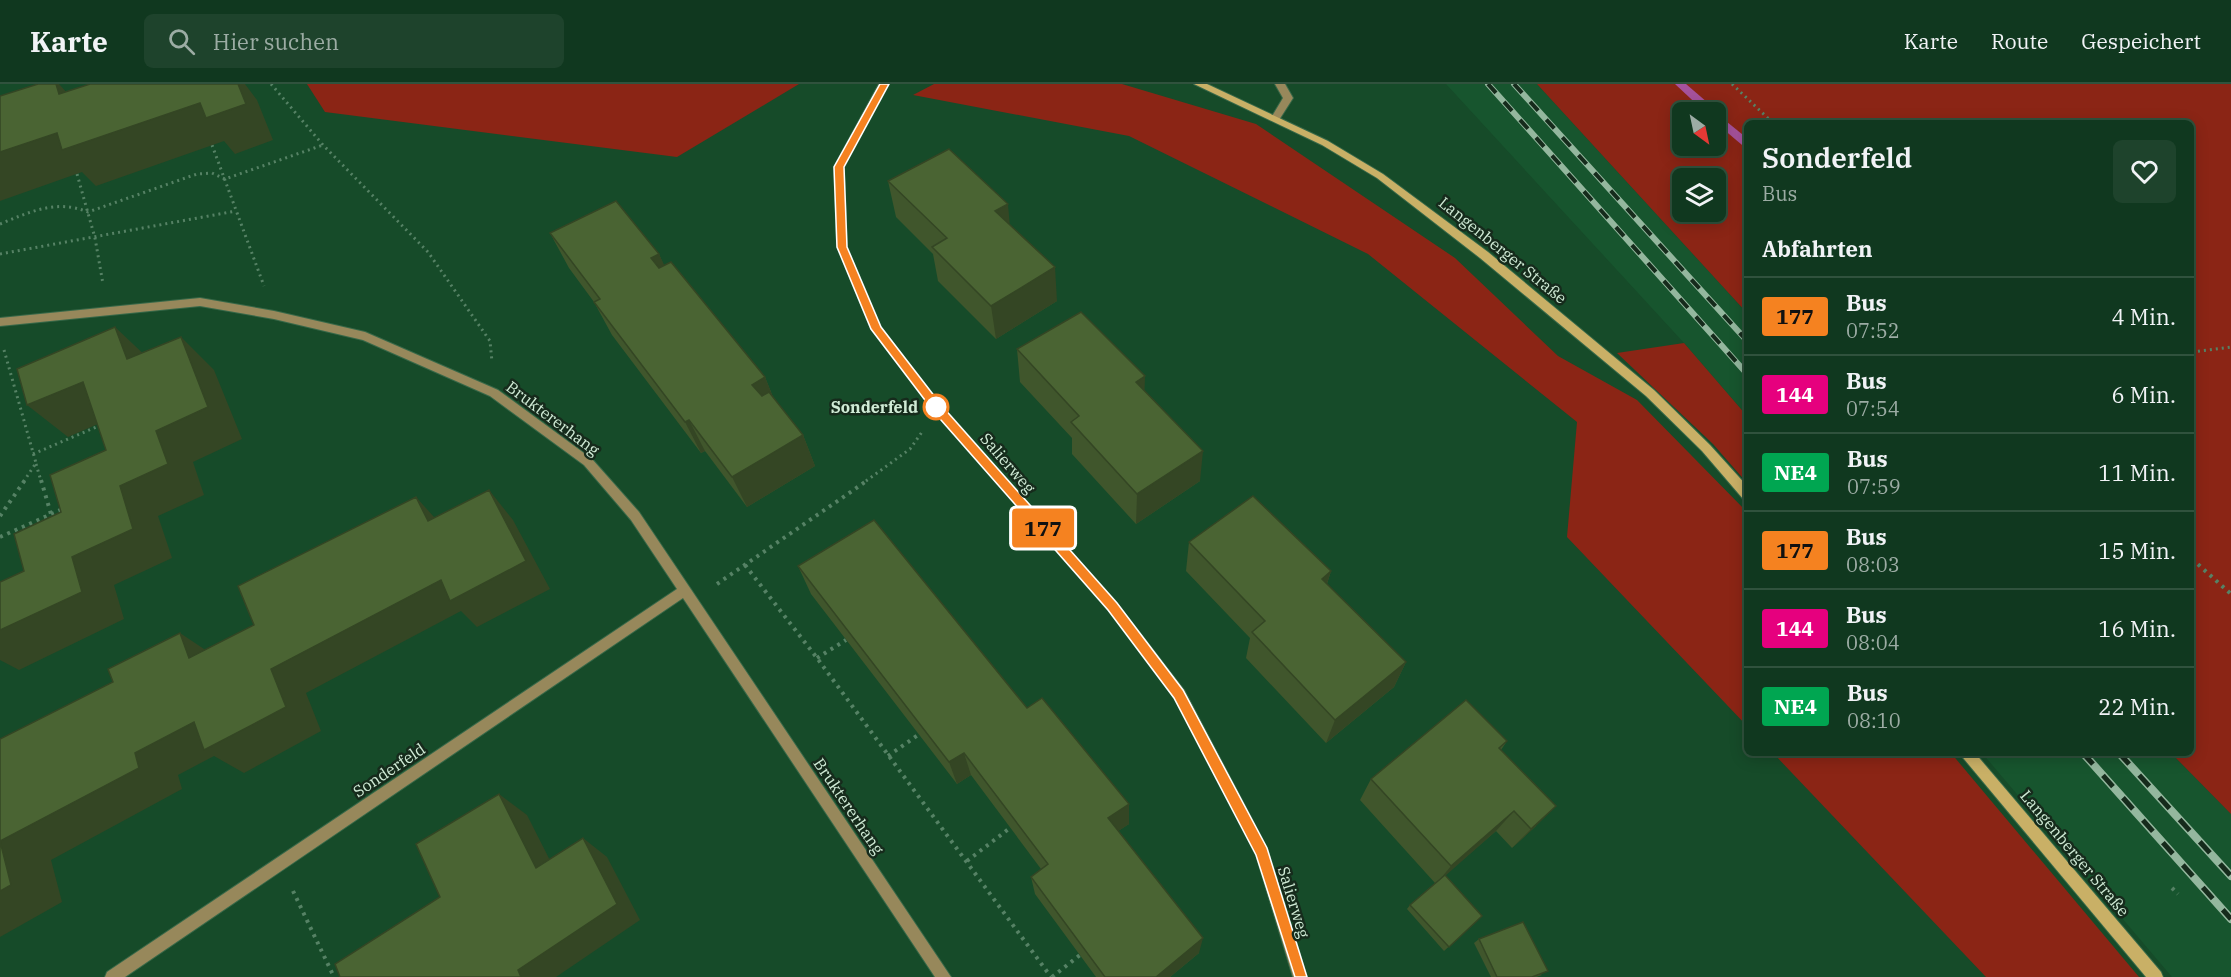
<!DOCTYPE html>
<html lang="de">
<meta charset="utf-8">
<style>
:root{--surface:#10381f;--page:#1e432c;--text:#f1f3f6;--muted:#9caca4;--line:#30523d}
body{margin:0;font-family:"IBM Plex Serif",serif;background:var(--page);color:var(--text);height:100vh;display:flex;flex-direction:column;font-size:22px;white-space:nowrap}
*{box-sizing:border-box;margin:0}
p{font-size:20px;color:var(--muted)}
.icon{flex:none;width:33px;height:33px;fill:none;stroke:currentColor;stroke-width:2;stroke-linecap:round;stroke-linejoin:round}
.map{position:relative;flex:1;overflow:hidden}
.details{position:absolute;left:1744px;top:36px;width:450px;height:636px;display:flex;flex-direction:column;background:var(--surface);border-radius:9px;box-shadow:0 3px 15px #0003,0 0 0 2px var(--line)}
.details>*{flex:none}
.badge{padding:0 12px;border-radius:4px;font-size:21px;line-height:39px}
.needle{width:39px;rotate:147deg}
.tools{position:absolute;left:1672px;top:18px;display:grid;gap:12px}
.tools a{display:grid;place-items:center;width:54px;height:54px;border-radius:9px;background:var(--surface);box-shadow:0 3px 15px #0003,0 0 0 2px var(--line);font-size:30px}
.map>.badge{position:absolute;translate:-50% -50%;box-shadow:0 0 0 3px #fff}
h2{padding:0 18px;font-size:22px;line-height:54px}
.round{display:grid;place-items:center;flex:none;width:63px;height:63px;border-radius:9px;background:var(--page)}
.headline{display:flex;align-items:center;justify-content:space-between;height:102px;padding:0 18px}
h1{font-size:28px;font-weight:600;line-height:45px}
ul{padding:0;list-style:none}
li{display:flex;align-items:center;gap:18px;height:78px;padding:0 18px;border-top:2px solid var(--line)}
li div{flex:1}
li b{display:block;font-size:22px}
li em{font-style:normal}
li .badge{min-width:66px;font-weight:700;text-align:center}
header{display:flex;align-items:center;gap:36px;box-sizing:border-box;height:84px;padding:0 30px;background:var(--surface);border-bottom:2px solid var(--line)}
header strong{font-size:28px}
nav{display:flex;gap:33px;margin-inline-start:auto;font-size:21px}
.search{width:420px;height:54px;background:var(--page);display:flex;align-items:center;gap:15px;box-sizing:border-box;padding:0 21px;border-radius:9px;color:var(--muted);font-size:22px}
.map>svg:first-child{display:block}
.built{fill:#17552e}
.green{fill:#8b2515;fill-rule:evenodd}
.lines{fill:none;stroke-linecap:round;stroke-linejoin:round}
.stream{fill:#a6529c;fill-rule:evenodd}
.minor-casing{stroke:#376848;stroke-width:2}
.tertiary-casing{stroke:#376848;stroke-width:2}
.secondary-casing{stroke:#376848;stroke-width:2}
.path-far1{stroke:#568265;stroke-width:3;stroke-dasharray:2 4;stroke-linecap:butt}
.path{stroke:#568265;stroke-width:4;stroke-dasharray:3 5;stroke-linecap:butt}
.minor{fill:#97885b;fill-rule:evenodd}
.tertiary{fill:#97885b;fill-rule:evenodd}
.secondary{fill:#c9b066;fill-rule:evenodd}
.rail-far1-casing{stroke:#94b79e;stroke-width:6}
.rail-casing{stroke:#94b79e;stroke-width:8}
.rail-far1{stroke:#162b1c;stroke-width:4;stroke-dasharray:12;stroke-linecap:butt}
.rail{stroke:#162b1c;stroke-width:5;stroke-dasharray:15;stroke-linecap:butt}
.wall{fill:#40562c}
.shaded-wall{fill:#344624}
.building{fill:#4a6433;stroke:#344624;stroke-width:1.5}
.line{fill:#f58220;stroke:#fff;stroke-width:1.5}
.stop-dot{fill:#fff;stroke:#f58220;stroke-width:3}
.labels{text-anchor:middle;dominant-baseline:central;stroke-width:5;stroke-linejoin:round;paint-order:stroke}
.street-label{font-size:16px;fill:#d0ebd6;stroke:#162b1c}
.stop-label{font-size:16px;font-weight:bold;fill:#d0ebd6;stroke:#162b1c;text-anchor:end}
</style>
<header>
<strong>Karte</strong>
<div class="search"><svg class="icon" aria-label="search" viewBox="0 0 24 24"><circle cx="10" cy="10" r="6"/><path d="M15 15l6 6"/></svg>Hier suchen</div>
<nav><a>Karte</a><a>Route</a><a>Gespeichert</a></nav>
</header>
<div class="map">
<svg width="2231" height="893" viewBox="0 0 2231 893">
<rect width="100%" height="100%" fill="#164b29"/>
<g class="built">
<path d="M1446,0H1537L1747,229V332L1684,259Z"/>
<path d="M1982,669H2171L2231,730V893H2172Z"/>
</g>
<g class="green">
<path d="M307,0H799L677,73L325,28Z"/>
<path d="M934,0H1122L1256,40L1455,174L1558,272L1637,316L1747,428V642L1567,453L1577,338L1368,170L1129,52L913,11Z"/>
<path d="M1537,0H2231V730L2171,669H2192V39H1748L1747,229ZM1683,28H1716V62H1683ZM1683,94H1716V128H1683Z"/>
<path d="M1684,259L1747,332V399L1713,360L1617,269Z"/>
<path d="M1773,669H1951L2139,893H1986Z"/>
</g>
<g class="lines">
<g class="stream">
<path d="M1675,0H1686L1715,25L1716,28V29L1705,28Z"/>
<path d="M1716,29L1748,55V66L1716,39Z"/>
</g>
<defs>
<g id="minor">
<path d="M1275,0H1285L1293,14L1279,36L1276,37L1271,34L1283,14Z"/>
<path d="M200,214L274,227L365,248L498,306L592,375L639,428L951,893H935L683,514L125,893H105L107,888L677,505L631,436L584,381L490,312L363,256L274,235L200,222L0,242V234Z"/>
</g>
<path id="tertiary" d="M879,0H889L844,83L847,163L881,243L942,322L1116,518L1184,606L1267,764L1307,893H1293L1256,771L1174,614L1108,526L934,328L871,245L837,163L834,83Z"/>
<g id="secondary">
<path d="M1194,0H1207L1328,57L1383,90L1488,168L1654,306L1710,361L1748,403V417L1744,416L1702,367L1646,312L1480,174L1377,94L1322,61Z"/>
<path d="M1959,669H1975L2161,888L2163,893H2146Z"/>
</g>
</defs>
<use href="#minor" class="minor-casing"/>
<use href="#tertiary" class="tertiary-casing"/>
<use href="#secondary" class="secondary-casing"/>
<g class="path-far1">
<path d="M271,0L323,61L428,168L490,257L492,278"/>
<path d="M1732,0L1773,39"/>
<path d="M212,61L264,202"/>
<path d="M77,90L95,154L103,200"/>
<path d="M0,140C30,128 56,115 88,128L197,90L212,89L225,95L323,61"/>
<path d="M0,170L236,127"/>
<path d="M4,266L36,379L24,397"/>
<path d="M2192,268L2231,263"/>
<path d="M33,370L101,341"/>
<path d="M36,380L41,397"/>
<path d="M866,397L910,365L922,348"/>
</g>
<g class="path">
<path d="M41,396L51,430"/>
<path d="M0,432L25,396"/>
<path d="M0,453L65,424"/>
<path d="M2192,475L2231,510"/>
<path d="M745,481L817,574L1051,893"/>
<path d="M717,500L868,396"/>
<path d="M817,574L846,556"/>
<path d="M888,672L918,651"/>
<path d="M967,777L1010,744"/>
<path d="M2172,804L2178,810"/>
<path d="M293,807L334,893"/>
<path d="M1052,893L1080,871"/>
</g>
<use href="#minor" class="minor"/>
<use href="#tertiary" class="tertiary"/>
<use href="#secondary" class="secondary"/>
<defs>
<g id="rail-far1">
<path d="M1488,0L1748,291"/>
<path d="M1514,0L1748,258"/>
</g>
<g id="rail">
<path d="M2083,669L2231,835"/>
<path d="M2119,669L2231,792"/>
</g>
</defs>
<use href="#rail-far1" class="rail-far1-casing"/>
<use href="#rail" class="rail-casing"/>
<use href="#rail-far1" class="rail-far1"/>
<use href="#rail" class="rail"/>
</g>
<g class="wall">
<path d="M888,97L1010,141L1057,217L996,255L938,197L933,170L896,133Z"/>
<path d="M550,149L659,170L664,182L765,293L773,313L803,351L815,382L747,423L705,367L701,369L612,251L594,218L569,184Z"/>
<path d="M1017,265L1145,307L1200,397L1136,440L1072,370V354L1020,298Z"/>
<path d="M1189,458L1331,487L1327,500L1406,578L1394,603L1326,659L1246,574L1250,554L1186,487Z"/>
<path d="M798,482L1027,624L1129,720V740L1118,747L1199,869L1170,893H1096L1035,810L1031,793L1041,785L971,691L957,700L811,510Z"/>
<path d="M1507,657L1501,666L1536,742L1512,764L1496,747L1445,791L1482,832L1444,867L1407,825L1410,821L1435,799L1360,716L1371,695Z"/>
<path d="M1479,855L1542,891L1536,893H1491L1474,859Z"/>
</g>
<g class="shaded-wall">
<path d="M56,0H59L87,31L59,10Z"/>
<path d="M238,0H245L257,16L273,56L235,70L224,57L96,102L82,88L0,117V68L57,49Z"/>
<path d="M1008,120L1011,155L995,127Z"/>
<path d="M659,170L675,204L651,174Z"/>
<path d="M1055,183L1057,217L996,255L991,222Z"/>
<path d="M115,243L151,277L127,275Z"/>
<path d="M181,253L214,286L242,355L193,378L204,411L158,432L172,474L114,501L124,535L19,586L0,576V546L72,473L156,347Z"/>
<path d="M1145,292L1144,324L1136,298Z"/>
<path d="M765,293L778,326L765,333L752,301Z"/>
<path d="M83,298L121,330L68,353L27,321Z"/>
<path d="M689,336L705,367L701,369L685,338Z"/>
<path d="M803,351L815,382L747,423L732,393Z"/>
<path d="M1203,367L1200,397L1136,440L1137,410Z"/>
<path d="M489,406L513,436L550,505L477,543L461,527L306,609L321,647L244,689L214,672L178,691L182,705L51,776L62,818L0,853V757L135,669L271,585Z"/>
<path d="M416,413L443,443L428,437Z"/>
<path d="M1331,487L1322,515V495Z"/>
<path d="M180,549L219,575L189,574Z"/>
<path d="M1406,578L1394,603L1326,659L1335,636Z"/>
<path d="M964,669L971,691L957,700L949,678Z"/>
<path d="M499,710L527,731L563,802L536,784Z"/>
<path d="M1129,720V740L1108,754V734Z"/>
<path d="M1556,722L1536,742L1512,764L1531,745Z"/>
<path d="M1514,727L1496,747L1436,800L1451,782Z"/>
<path d="M583,754L607,773L640,836L556,893H521L518,886Z"/>
<path d="M1203,854L1199,869L1170,893H1156Z"/>
</g>
<g class="building">
<path d="M38,0H56L59,10L90,0H238L246,20L206,34L200,19L62,66L57,49L0,68V12Z"/>
<path d="M949,65L1008,120L995,127L1055,183L991,222L932,163L947,154L888,97Z"/>
<path d="M616,117L659,170L651,174L659,184L671,178L765,293L752,301L762,312L769,308L803,351L732,393L689,336L685,338L594,218L600,215L550,149Z"/>
<path d="M1081,228L1145,292L1136,298L1203,367L1137,410L1071,338L1079,332L1017,265Z"/>
<path d="M115,243L127,275L181,253L208,323L156,347L168,380L120,402L133,445L72,473L82,508L0,546V498L24,487L14,450L61,428L50,391L106,366L83,298L27,321L17,285Z"/>
<path d="M489,406L526,477L450,517L441,496L271,585L286,623L204,666L194,638L135,669L139,684L0,757L11,801L0,807V655L113,598L108,585L180,549L189,574L254,541L238,502L416,413L428,437Z"/>
<path d="M1253,412L1331,487L1322,495L1406,578L1335,636L1252,548L1265,537L1189,458Z"/>
<path d="M874,436L1027,624L1042,614L1129,720L1108,734L1203,854L1156,893H1105L1031,793L1048,780L964,669L949,678L798,482Z"/>
<path d="M1466,616L1507,657L1499,664L1556,722L1531,745L1514,727L1451,782L1371,695Z"/>
<path d="M499,710L536,784L583,754L617,820L518,886L521,893H340L335,880L440,813L416,760Z"/>
<path d="M1445,791L1482,832L1449,863L1410,821Z"/>
<path d="M1523,838L1548,887L1532,893H1497L1479,855Z"/>
</g>
<path class="line" d="M880,0H889L844,83L847,163L881,243L942,322L1117,519L1183,606L1267,764L1307,893H1295L1256,771L1174,614L1108,526L934,328L871,245L837,163L834,83Z"/>
<circle class="stop-dot" cx="936" cy="323" r="12"/>
<g class="labels">
<g class="street-label">
<text transform="translate(1503 166) rotate(39)">Langenberger Straße</text>
<text transform="translate(553 334) rotate(37)">Bruktererhang</text>
<text transform="translate(1008 379) rotate(49)">Salierweg</text>
<text transform="translate(389 686) rotate(-34)">Sonderfeld</text>
<text transform="translate(849 722) rotate(56)">Bruktererhang</text>
<text transform="translate(2075 769) rotate(50)">Langenberger Straße</text>
<text transform="translate(1294 818) rotate(73)">Salierweg</text>
</g>
<g class="stop-label">
<text x="918" y="323">Sonderfeld</text>
</g>
</g>
</svg>
<div class="tools">
<a><svg class="needle" viewBox="-14 -14 28 28"><path d="M0-13l5 13h-10z" fill="#e53935"/><path d="M0 13l5-13h-10z" fill="#9caca4"/></svg></a>
<a><svg class="icon" aria-label="layers" viewBox="0 0 24 24"><path d="M12 4l9 5-9 5-9-5zM3 14l9 5 9-5"/></svg></a>
</div>
<b class="badge" style="left:1043px;top:444px;background:#f58220;color:#111">177</b>
<section class="details">
<div class="headline"><div><h1>Sonderfeld</h1><p>Bus</p></div><a class="round"><svg class="icon" aria-label="heart" viewBox="0 0 24 24"><path d="M12 20l-8-8c-3-5 5-10 8-4 3-6 11-1 8 4z"/></svg></a></div>
<h2>Abfahrten</h2>
<ul>
<li><span class="badge" style="background:#f58220;color:#111">177</span><div><b>Bus</b><p>07:52</p></div><em>4 Min.</em></li>
<li><span class="badge" style="background:#e6007e;color:#fff">144</span><div><b>Bus</b><p>07:54</p></div><em>6 Min.</em></li>
<li><span class="badge" style="background:#00a651;color:#fff">NE4</span><div><b>Bus</b><p>07:59</p></div><em>11 Min.</em></li>
<li><span class="badge" style="background:#f58220;color:#111">177</span><div><b>Bus</b><p>08:03</p></div><em>15 Min.</em></li>
<li><span class="badge" style="background:#e6007e;color:#fff">144</span><div><b>Bus</b><p>08:04</p></div><em>16 Min.</em></li>
<li><span class="badge" style="background:#00a651;color:#fff">NE4</span><div><b>Bus</b><p>08:10</p></div><em>22 Min.</em></li>
</ul>
</section>
</div>
